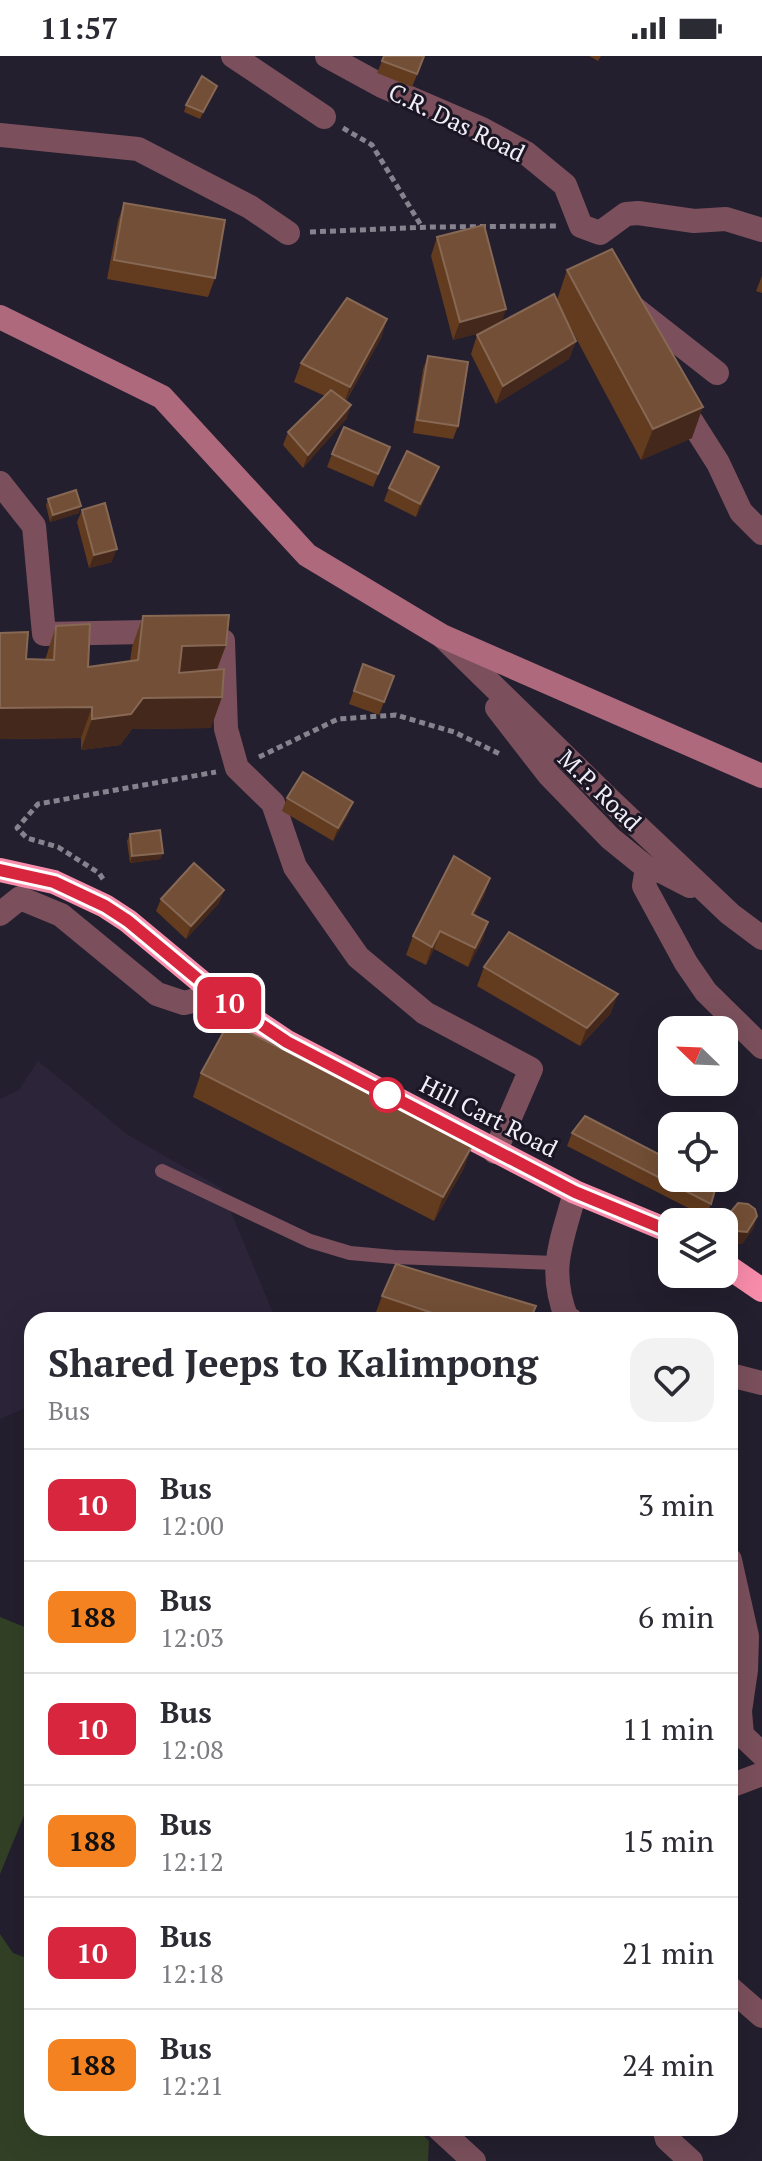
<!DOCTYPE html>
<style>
:root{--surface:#fff;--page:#f2f2f3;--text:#2b2b33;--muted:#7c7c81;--line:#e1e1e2}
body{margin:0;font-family:"PT Serif",serif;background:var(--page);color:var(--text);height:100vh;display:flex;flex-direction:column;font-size:30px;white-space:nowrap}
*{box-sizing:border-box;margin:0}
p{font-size:26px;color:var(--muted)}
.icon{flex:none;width:44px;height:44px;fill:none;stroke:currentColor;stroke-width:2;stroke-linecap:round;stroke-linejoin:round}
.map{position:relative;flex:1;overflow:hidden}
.details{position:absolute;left:24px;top:1256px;width:714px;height:824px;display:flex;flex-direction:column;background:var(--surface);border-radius:24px;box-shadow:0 8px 32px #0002}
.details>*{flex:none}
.badge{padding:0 16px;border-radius:12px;font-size:28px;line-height:52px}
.needle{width:52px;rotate:293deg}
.tools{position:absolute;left:658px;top:960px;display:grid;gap:16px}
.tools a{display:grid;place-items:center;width:80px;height:80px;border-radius:16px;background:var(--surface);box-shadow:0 8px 32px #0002;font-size:40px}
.map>.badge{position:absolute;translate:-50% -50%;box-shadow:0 0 0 4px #fff}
.round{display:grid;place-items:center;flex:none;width:84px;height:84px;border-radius:24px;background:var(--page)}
.headline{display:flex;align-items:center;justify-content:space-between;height:136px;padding:0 24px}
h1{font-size:38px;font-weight:700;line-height:60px}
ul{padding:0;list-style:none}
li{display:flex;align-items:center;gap:24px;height:112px;padding:0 24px;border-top:2px solid var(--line)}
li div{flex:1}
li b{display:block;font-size:30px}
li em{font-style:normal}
li .badge{min-width:88px;font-weight:700;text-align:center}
.status{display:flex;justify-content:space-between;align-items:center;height:56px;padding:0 40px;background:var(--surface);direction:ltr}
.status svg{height:22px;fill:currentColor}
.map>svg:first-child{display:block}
.built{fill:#2c253a}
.green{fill:#324126}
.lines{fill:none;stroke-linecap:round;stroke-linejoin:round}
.path{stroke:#86828e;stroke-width:5;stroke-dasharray:6 4;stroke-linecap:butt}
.lane{stroke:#7b505c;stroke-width:14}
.street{stroke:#7b505c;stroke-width:24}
.secondary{stroke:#ae697c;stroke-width:24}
.highway{stroke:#f88cab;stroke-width:24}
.wall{fill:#633b1e}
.shaded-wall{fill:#43281b}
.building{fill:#724f36;stroke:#866854;stroke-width:2}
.line-casing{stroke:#fff;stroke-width:18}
.line{stroke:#d7263d;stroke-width:12}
.stop-dot{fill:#fff;stroke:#d7263d;stroke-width:4}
.labels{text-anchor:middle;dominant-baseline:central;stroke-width:6;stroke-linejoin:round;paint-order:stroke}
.street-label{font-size:24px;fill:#f1eef8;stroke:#1b1624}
</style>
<div class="status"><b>11:57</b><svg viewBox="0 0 49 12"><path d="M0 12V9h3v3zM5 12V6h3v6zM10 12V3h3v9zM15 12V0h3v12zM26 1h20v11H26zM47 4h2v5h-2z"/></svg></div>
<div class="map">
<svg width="762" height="2105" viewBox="0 0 762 2105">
<rect width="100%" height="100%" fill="#241f2e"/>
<path class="built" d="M38,1005L128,1079L221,1132L276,1264H32V1349L0,1363V1043L19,1034Z"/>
<g class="green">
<path d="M0,1561L32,1574V1740L0,1818Z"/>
<path d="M0,1878L13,1897L32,1904V2072H416L429,2085L428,2105H0Z"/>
</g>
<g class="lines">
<g class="path">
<path d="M343,72L372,89L422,171"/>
<path d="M310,176L431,171L556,170"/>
<path d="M259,701L338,663L396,659L454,676L500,698"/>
<path d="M103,823L99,817L58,791L27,782L17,772L38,748L216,716"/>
</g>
<path class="lane" d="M162,1115L310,1185L350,1197L394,1201L556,1207"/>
<g class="street">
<path d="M233,0L324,61"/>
<path d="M327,0L382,30L482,73L526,97L565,129L581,170L600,177L626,158L638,157L694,165L726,163L762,174"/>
<path d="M0,79L138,93L250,151L288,177"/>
<path d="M629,248L717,317"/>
<path d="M678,344L718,407L741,456L762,477"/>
<path d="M0,427L34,470L44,578L197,575L223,585L226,673L237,712L273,747L295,811L358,901L425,957L531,1013L495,1096"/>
<path d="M444,582L613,747L730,858L762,882"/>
<path d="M497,652L549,719L610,782L647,812L661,815L690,830"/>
<path d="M647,812L644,830L686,907L706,936L762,991"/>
<path d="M0,858L20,842L61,859L157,938L184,947L217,939"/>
<path d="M571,1264L567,1263C547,1212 562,1186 575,1136"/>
<path d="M730,1319L762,1327"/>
<path d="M730,1504L747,1580L746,1614L740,1655L742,1679L762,1698"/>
<path d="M730,1730L762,1718"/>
<path d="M730,1932L762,1960"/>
<path d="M438,2072L474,2105"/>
<path d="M664,2072L667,2083L691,2105"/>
</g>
<path class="secondary" d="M0,261L162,341L307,499L442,580L762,720"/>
<g class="highway">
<path d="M0,814L54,826L105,850L128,865L217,939L287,986L575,1136L672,1176"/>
<path d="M724,1208L762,1234"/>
</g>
</g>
<g class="wall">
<path d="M384,0H425L412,31L377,17Z"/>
<path d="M589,0H601L598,5Z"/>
<path d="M217,30L200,63L184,56L186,49Z"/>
<path d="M124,147L215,222L208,241L107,223L118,165Z"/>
<path d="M437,181L502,266L557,244L567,214L692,382L641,404L568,267L576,285L569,303L496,348L471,298L477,279L483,276L453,284L431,200Z"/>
<path d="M762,220V237L756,235Z"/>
<path d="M387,263L381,282L346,345L347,362L303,412L283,389L288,376L325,340L294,326L301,307Z"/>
<path d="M428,300L458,370L453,383L413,377L423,313Z"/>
<path d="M390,391L373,431L327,411L332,398Z"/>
<path d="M439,411L434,424L416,461L384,445L389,432Z"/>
<path d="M48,443L79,457L50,466L46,449Z"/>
<path d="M82,454L112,506L89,512L77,466Z"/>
<path d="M143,560L226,589L217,614L211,672L132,673L120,689L81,694V682L0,683V577L26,603L45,604L56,570L88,611L130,605L132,591Z"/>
<path d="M363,608L394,620L379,659L349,648Z"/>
<path d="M287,742L348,759L333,785L282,755Z"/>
<path d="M130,778L163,797L160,803L130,807L127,785Z"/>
<path d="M490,822L484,840L474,859L488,866L482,885L468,911L434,893L426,909L406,899L413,880Z"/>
<path d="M224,834L219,847L186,883L156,855L161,843Z"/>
<path d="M484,911L611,957L580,990L477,930Z"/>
<path d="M201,1017L472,1090L463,1114L434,1165L193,1041Z"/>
<path d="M572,1077L711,1148L706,1161L567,1090Z"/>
<path d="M757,1160L753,1173L742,1188H732L724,1183V1167L725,1163Z"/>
<path d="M382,1240L530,1264H391L375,1259Z"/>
</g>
<g class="shaded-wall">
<path d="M506,253L500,272L453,284L460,266Z"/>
<path d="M387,263L381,282L343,349L350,331Z"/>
<path d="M576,285L569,303L496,348L503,330Z"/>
<path d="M351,349L347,362L303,412L308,399Z"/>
<path d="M703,351L692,382L641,404L653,373Z"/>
<path d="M439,411L434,424L416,461L420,448Z"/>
<path d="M81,450L79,457L50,466L53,459Z"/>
<path d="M117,493L112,506L89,512L94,499Z"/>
<path d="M226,589L214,620L170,621L182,590Z"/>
<path d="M222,641L211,672L132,673L120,689L81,694L92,663L143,642Z"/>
<path d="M92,651L81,682L0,683V652Z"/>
<path d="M353,746L348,759L333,785L338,772Z"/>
<path d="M163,797L160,803L130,807L132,800Z"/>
<path d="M490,822L484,840L465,876L472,858Z"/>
<path d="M224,834L219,847L186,883L191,870Z"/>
<path d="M488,866L482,885L468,911L475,892Z"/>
<path d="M440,875L434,893L426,909L432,891Z"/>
<path d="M618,938L611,957L580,990L587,972Z"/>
<path d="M472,1090L463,1114L434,1165L443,1141Z"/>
<path d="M757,1160L753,1173L742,1188H732L736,1175Z"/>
</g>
<g class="building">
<path d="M384,0H424L417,18L382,5Z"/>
<path d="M202,20L217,30L203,56L186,49Z"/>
<path d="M124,147L225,164L215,222L114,204Z"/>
<path d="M484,169L506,253L460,266L437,181Z"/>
<path d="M612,193L703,351L653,373L567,214Z"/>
<path d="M554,238L576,285L503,330L477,279Z"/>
<path d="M347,242L387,263L350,331L301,307Z"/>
<path d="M428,300L468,306L458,370L417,364Z"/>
<path d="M331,334L351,349L308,399L288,376Z"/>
<path d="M344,371L390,391L378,418L332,398Z"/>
<path d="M407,395L439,411L420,448L389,432Z"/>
<path d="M76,434L81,450L53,459L48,443Z"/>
<path d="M105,447L117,493L94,499L82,454Z"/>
<path d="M229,559L226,589L182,590L179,617L224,613L222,641L143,642L131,658L92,663V651L0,652V577L28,576L26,603L54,604L56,570L90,568L88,611L138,604L143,560Z"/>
<path d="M363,608L394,620L384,646L354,635Z"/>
<path d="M303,716L353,746L338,772L287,742Z"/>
<path d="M160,774L163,797L132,800L130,778Z"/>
<path d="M454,800L490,822L472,858L488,866L475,892L440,875L432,891L413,880Z"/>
<path d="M194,807L224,834L191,870L161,843Z"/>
<path d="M509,876L618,938L587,972L484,911Z"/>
<path d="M229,966L472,1090L443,1141L201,1017Z"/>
<path d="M585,1060L672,1105V1122H706L717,1127L711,1148L572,1077Z"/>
<path d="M738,1147L748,1148L755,1153L757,1160L747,1176L736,1175L728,1170L725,1163Z"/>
<path d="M396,1208L536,1250L530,1264H453L382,1240Z"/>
</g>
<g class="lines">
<defs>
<path id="line" d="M0,814L54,826L105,850L128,865L217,939L287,986L575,1136L672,1176"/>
</defs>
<use href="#line" class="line-casing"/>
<use href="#line" class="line"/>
</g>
<circle class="stop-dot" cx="387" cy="1039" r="16"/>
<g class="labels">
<g class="street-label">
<text transform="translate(457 66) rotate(26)">C.R. Das Road</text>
<text transform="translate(600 734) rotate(44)">M.P. Road</text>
<text transform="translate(489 1060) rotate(27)">Hill Cart Road</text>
</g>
</g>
</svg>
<div class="tools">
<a><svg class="needle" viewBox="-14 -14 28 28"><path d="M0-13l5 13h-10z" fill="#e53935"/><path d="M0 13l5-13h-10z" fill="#7c7c81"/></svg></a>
<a><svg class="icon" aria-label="locate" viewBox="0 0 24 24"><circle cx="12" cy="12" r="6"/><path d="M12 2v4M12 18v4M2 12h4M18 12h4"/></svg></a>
<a><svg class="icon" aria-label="layers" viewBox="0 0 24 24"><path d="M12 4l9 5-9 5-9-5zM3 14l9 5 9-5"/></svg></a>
</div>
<b class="badge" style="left:229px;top:947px;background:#d7263d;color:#fff">10</b>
<section class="details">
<div class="headline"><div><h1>Shared Jeeps to Kalimpong</h1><p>Bus</p></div><a class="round"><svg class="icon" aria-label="heart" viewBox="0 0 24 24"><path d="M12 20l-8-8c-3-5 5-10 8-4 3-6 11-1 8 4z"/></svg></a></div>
<ul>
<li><span class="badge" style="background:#d7263d;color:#fff">10</span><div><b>Bus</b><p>12:00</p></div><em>3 min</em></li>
<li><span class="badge" style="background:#f58220;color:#111">188</span><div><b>Bus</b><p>12:03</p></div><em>6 min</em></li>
<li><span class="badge" style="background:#d7263d;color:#fff">10</span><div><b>Bus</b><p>12:08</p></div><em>11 min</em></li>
<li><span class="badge" style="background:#f58220;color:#111">188</span><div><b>Bus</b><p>12:12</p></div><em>15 min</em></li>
<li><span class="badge" style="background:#d7263d;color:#fff">10</span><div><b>Bus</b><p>12:18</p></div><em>21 min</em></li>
<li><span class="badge" style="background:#f58220;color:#111">188</span><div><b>Bus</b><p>12:21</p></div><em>24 min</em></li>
</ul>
</section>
</div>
